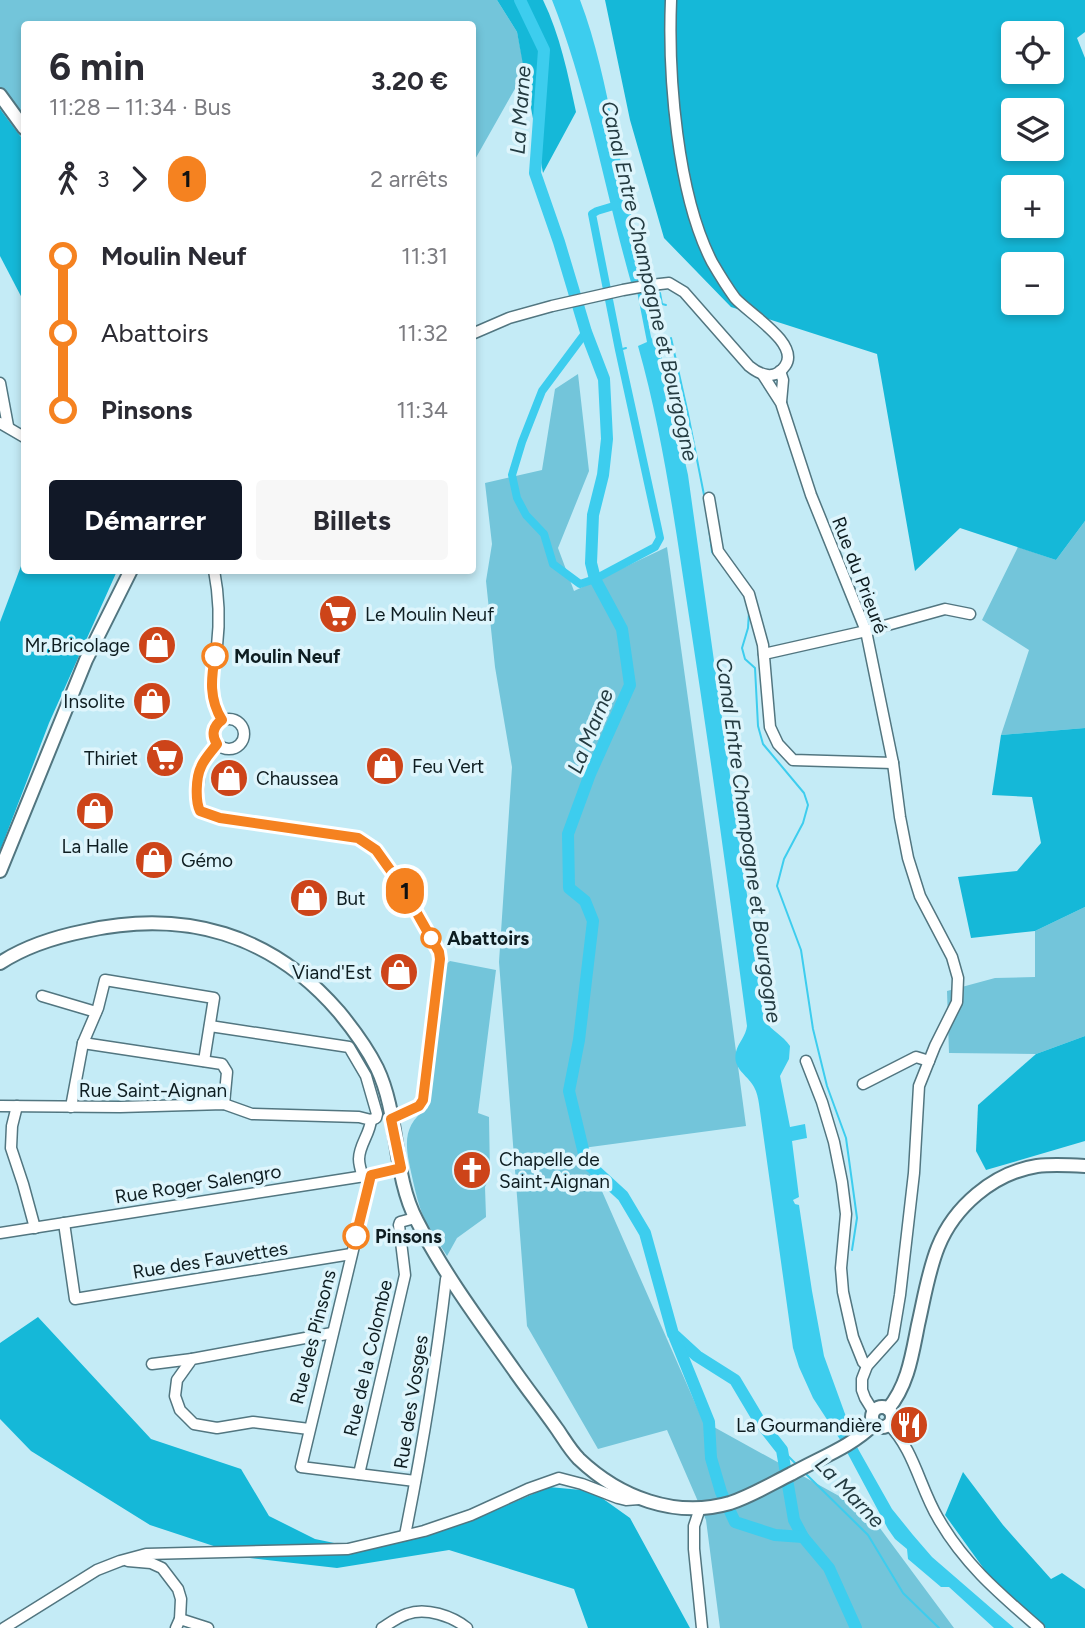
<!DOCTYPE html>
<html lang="fr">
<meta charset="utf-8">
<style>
:root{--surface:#fff;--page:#f7f7f7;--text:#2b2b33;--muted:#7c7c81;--accent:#111827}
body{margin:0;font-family:Figtree,sans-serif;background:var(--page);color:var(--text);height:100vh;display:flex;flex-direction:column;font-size:26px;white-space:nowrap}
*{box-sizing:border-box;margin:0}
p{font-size:23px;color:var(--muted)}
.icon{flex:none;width:38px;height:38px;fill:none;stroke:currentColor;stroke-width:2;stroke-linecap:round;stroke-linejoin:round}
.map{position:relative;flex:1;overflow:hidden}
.panel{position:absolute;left:21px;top:21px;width:455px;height:553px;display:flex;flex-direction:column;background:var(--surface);border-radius:7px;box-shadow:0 4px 10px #0003}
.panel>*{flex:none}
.badge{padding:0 14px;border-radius:23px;font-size:24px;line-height:46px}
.tools{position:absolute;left:1001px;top:21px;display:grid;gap:14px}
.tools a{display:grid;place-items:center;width:63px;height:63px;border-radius:7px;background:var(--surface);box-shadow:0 4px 10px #0003;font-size:35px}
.map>.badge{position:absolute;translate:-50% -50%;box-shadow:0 0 0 4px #fff}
.legs{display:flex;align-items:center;gap:10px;height:77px;padding:0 28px;font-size:23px}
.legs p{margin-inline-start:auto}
.overview{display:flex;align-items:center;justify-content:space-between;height:119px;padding:0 28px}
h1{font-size:38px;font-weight:700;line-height:52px}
.button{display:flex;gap:14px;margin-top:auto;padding:14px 28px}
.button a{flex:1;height:80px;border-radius:7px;background:var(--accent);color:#fff;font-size:28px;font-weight:700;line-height:80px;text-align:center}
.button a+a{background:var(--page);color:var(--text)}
ul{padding:0 28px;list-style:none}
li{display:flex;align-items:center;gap:24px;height:77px;font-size:26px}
li i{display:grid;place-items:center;width:10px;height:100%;margin:0 9px;background:currentColor}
li i::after{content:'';width:18px;height:18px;margin:-9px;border:5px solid;border-radius:50%;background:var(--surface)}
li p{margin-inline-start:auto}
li:first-child i{background:linear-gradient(#0000 50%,currentColor 0)}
li:last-child i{background:linear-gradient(currentColor 50%,#0000 0)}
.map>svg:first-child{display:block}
.green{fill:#73c5da}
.forest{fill:#15b8d8;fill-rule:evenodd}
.water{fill:#3dcdee}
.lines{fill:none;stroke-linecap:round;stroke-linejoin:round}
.stream{stroke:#3dcdee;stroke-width:2}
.canal{stroke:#3dcdee;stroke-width:8}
.river{stroke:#3dcdee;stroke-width:12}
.minor-casing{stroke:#527680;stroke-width:13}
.major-casing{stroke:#527680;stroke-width:16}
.minor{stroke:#fff;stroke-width:10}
.major{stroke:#fff;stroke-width:12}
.line-1-casing{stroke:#fff;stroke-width:16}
.line-1{stroke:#f58220;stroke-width:10}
.stop-1-dot{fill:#fff;stroke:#f58220;stroke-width:3.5}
.labels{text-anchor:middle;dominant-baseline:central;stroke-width:7;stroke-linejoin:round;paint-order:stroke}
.street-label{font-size:19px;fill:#0e1d21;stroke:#def5fc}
.poi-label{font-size:19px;fill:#0e1d21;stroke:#def5fc;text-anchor:start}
.stop-label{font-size:19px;font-weight:bold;fill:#0e1d21;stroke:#def5fc;text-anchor:start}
.water-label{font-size:21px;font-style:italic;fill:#243b41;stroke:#def5fc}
</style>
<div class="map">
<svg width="1085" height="1628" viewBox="0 0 1085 1628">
<rect width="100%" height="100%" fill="#c4ebf6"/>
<g class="green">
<path d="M0,0H497L517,32L525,71L473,163L472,24H24V141L0,109Z"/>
<path d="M578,374L589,471L558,548L574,591L667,547L709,850L746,1126L583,1148L703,1421L868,1512L954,1628H720L706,1520L667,1430L598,1449L527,1326L499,962L512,767L495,667L486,581L492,544L485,483L542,470L555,389Z"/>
<path d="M1085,521V728L1001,735L1029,650L982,620L1018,547L1056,560Z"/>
<path d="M1085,907V1036L1036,1054L949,1053L947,991L995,978L1035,977V931Z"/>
<path d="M450,961L496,970L478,1113L489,1117L490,1176L485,1187L486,1217L457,1238L447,1256C440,1244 430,1232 424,1218C419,1207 416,1194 413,1181C407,1152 398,1127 428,1108L445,965Z"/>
</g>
<g class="forest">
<path d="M497,0H543C560,35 568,74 576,112L543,173L517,32Z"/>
<path d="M605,0H1085V32L1077,38L1085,58V521L1056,560L960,528L915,571L877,354L731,307L664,238L630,120ZM1013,33H1052V72H1013ZM1013,110H1052V149H1013ZM1013,187H1052V226H1013ZM1013,264H1052V303H1013Z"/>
<path d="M0,109L24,141V302L0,256Z"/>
<path d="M24,558V570L117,571L49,723L0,851V622Z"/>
<path d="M1085,728V907L1035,931L971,938L958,877L1017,871L1041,843L1032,797L992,795L1001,735Z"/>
<path d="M1085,1036V1141L986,1170L976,1151L978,1105L1036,1054Z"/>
<path d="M38,1317L151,1439L241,1469L269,1516L315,1539L363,1549L470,1521L549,1487L592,1491L630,1518L690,1628H588L574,1589L449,1550L337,1568L250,1558L150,1525L31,1451L0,1419V1343Z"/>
<path d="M963,1472L1003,1525L1051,1579L1062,1573L1085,1589V1628H1046L997,1587L945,1515Z"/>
</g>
<path class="water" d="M552,0H580C596,42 605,86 614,130C625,181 635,231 644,283L641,285L651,337L653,341L658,340L688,475L743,868L766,1021C770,1030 783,1035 790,1046L789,1059L780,1076L790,1127L805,1124L807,1138L792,1141L799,1197L793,1200L795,1204L799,1205L812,1291L824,1356L857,1447L892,1509L913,1535L932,1557L1014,1628H994L949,1587H941L908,1559L907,1549L895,1539L888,1529L841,1441L813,1398L799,1367L793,1348L759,1104C758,1098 757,1092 754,1087C748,1075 732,1069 736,1052C738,1043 746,1036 747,1026C729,889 710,753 689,616C675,525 663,434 638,346L647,342L636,286H632C605,191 588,91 552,0Z"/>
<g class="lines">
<g class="stream">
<path d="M660,293L662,304L666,305"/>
<path d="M671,338L688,414L705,500"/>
<path d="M619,350L626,348"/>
<path d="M707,512L712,552L729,574"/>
<path d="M749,612L748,628L742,648L745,659L755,668L758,726L763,744L804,793L808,805L803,823L784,859L777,886L801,950L813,1029L827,1086L846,1138L857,1218L852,1250"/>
<path d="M782,1450L797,1465"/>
<path d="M806,1474L868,1535L903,1593L939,1628"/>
</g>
<path class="canal" d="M586,332L542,391L522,442L512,475L517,498L526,515L544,534L553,564L580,584L595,579L655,547L660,538L619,350L592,214L597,211L617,205"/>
<g class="river">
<path d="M520,0L544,50L535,173L559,242L586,332L604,379L607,439L603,475L593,515L591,563L595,579L622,629L630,685L590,774L568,834L569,888L585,901L593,921L579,1040L569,1091L586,1162L623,1196L645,1233L673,1334L697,1356L735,1380L760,1422L782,1450L794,1520L803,1537L829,1568L856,1628"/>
<path d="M675,1338L709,1422L711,1458L721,1492L735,1522L775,1535L803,1537"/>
</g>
<defs>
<g id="minor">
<path d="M472,334L509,318L552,306L623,290L651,285L669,283L684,292L749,366C760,375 775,381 785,366C801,344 748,313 735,298C727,287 719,274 712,262C677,194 668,76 671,0"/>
<path d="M780,371L783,380L781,402"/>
<path d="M763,375L781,403L811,495L866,631L893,763L900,817L908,858L920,896L952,957L958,978L957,1002L935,1046L919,1086L914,1173L900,1295L893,1337L867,1366L862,1379V1390L865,1398L873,1411"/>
<path d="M0,383L8,426"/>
<path d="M0,423L24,437"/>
<path d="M709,498L718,551L749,594L763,645L770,727L778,744L793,760L893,763"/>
<path d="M214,570C219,596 220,621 217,646C214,674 206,693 222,720"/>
<path d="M764,654L866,631L945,609L970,614"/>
<circle cx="229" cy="734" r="15"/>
<path d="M217,744L200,767L197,801L200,811L220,818L358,838L376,850L401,885L439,952L440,959L423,1100L419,1106L391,1119"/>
<path d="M42,996L96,1012"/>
<path d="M210,1026L349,1047L366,1076L377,1114L376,1118L371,1120"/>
<path d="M83,1043L222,1064L227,1072L224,1104"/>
<path d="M806,1061L822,1102L834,1142L842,1182L846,1214L841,1268L843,1292L853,1337L863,1362L867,1366"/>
<path d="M863,1084L916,1057L929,1061"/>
<path d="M0,1106L120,1107L224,1104L252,1114L359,1117L371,1120C370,1134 359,1145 359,1159C359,1165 361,1171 363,1177"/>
<path d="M17,1106L12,1126L11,1148L23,1184L35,1228"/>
<path d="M71,1107L83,1043L98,1008L105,980L214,998L204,1061"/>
<path d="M371,1175L301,1467L415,1481"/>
<path d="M64,1223L75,1299L351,1254"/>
<path d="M0,1233L371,1175L401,1168"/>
<path d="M152,1364L192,1359"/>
<path d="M888,1424C914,1449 920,1488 938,1518C964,1564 1000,1594 1039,1628"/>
<path d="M309,1429L253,1422L217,1428L194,1424L180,1410L175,1396L177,1380L192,1359L332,1333"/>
<path d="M359,1474L405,1275L399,1225L400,1222L415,1218"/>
<path d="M700,1508L694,1526V1549L702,1628"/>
<path d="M405,1535C422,1450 436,1365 446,1279L449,1276"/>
<path d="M128,1561L151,1563L162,1568L178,1589L181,1599L180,1619L176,1628"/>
<path d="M180,1619L208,1628"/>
<path d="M4,1628L97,1570L120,1561L146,1554L348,1549L424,1531L471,1515L528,1489L559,1478L582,1484L618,1498L626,1500L639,1499"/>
<path d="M382,1628C390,1623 398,1617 407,1614C426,1607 452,1616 467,1628"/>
</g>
<g id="major">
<path d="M0,95L24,128"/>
<path d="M0,871L86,660L131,570"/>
<path d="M0,963C26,946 55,937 85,931C185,909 272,934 339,1012C353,1029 367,1048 377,1068C400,1116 392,1174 417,1221C444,1274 480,1322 514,1370C528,1390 543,1409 557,1429C564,1439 570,1450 579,1459C619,1497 675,1519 730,1503C751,1496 771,1484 791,1474C819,1458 851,1447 874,1424"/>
<circle cx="882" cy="1417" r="10"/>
<path d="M888,1409C908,1385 912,1355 918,1325C924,1299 928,1272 938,1247C954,1207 993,1173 1037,1166C1053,1164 1069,1165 1085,1166"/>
</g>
</defs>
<use href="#minor" class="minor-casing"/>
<use href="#major" class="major-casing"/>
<use href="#minor" class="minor"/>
<use href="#major" class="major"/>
</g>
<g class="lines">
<defs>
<path id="line-1" d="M215,656C211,679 209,699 222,720C213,726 211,735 217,744C212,751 204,759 201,767C196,777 195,801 200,811L220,818L358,838L376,850L401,885L439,952L440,959L423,1100L419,1106L391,1119L401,1168L371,1175L356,1236"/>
</defs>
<use href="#line-1" class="line-1-casing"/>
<use href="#line-1" class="line-1"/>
</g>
<defs>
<symbol id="supermarket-disc" viewBox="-11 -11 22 22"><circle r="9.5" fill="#cd4419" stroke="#def5fc"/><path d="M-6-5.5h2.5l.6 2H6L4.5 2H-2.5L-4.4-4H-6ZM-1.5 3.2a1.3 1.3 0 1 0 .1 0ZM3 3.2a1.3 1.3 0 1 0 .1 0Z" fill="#fff"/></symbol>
<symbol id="shop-disc" viewBox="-11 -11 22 22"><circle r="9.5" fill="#cd4419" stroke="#def5fc"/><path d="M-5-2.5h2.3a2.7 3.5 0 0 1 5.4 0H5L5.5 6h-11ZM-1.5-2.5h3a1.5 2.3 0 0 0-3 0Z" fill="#fff"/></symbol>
<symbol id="church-disc" viewBox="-11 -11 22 22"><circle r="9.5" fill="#cd4419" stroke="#def5fc"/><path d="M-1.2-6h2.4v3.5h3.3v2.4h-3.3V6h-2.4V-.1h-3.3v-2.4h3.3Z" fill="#fff"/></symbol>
<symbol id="restaurant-disc" viewBox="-11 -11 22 22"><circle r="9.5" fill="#cd4419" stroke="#def5fc"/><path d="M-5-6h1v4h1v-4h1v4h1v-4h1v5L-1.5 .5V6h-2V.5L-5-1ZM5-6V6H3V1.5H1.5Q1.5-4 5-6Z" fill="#fff"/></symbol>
</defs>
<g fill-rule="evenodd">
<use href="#supermarket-disc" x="316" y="592" width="44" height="44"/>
<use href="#shop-disc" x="135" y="623" width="44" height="44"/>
<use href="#shop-disc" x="130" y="679" width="44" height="44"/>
<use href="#supermarket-disc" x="143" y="736" width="44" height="44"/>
<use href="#shop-disc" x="363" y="744" width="44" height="44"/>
<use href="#shop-disc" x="207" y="756" width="44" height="44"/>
<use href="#shop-disc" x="73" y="789" width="44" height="44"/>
<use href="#shop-disc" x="132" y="838" width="44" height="44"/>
<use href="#shop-disc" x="287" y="876" width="44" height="44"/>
<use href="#shop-disc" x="377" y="950" width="44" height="44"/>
<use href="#church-disc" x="450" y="1148" width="44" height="44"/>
<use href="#restaurant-disc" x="887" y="1403" width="44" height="44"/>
</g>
<g class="stop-1-dot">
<circle cx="215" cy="656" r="12"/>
<circle cx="431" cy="938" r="9"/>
<circle cx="356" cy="1236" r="12"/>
</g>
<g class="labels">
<g class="street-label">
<text transform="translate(860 575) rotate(69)">Rue du Prieuré</text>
<text x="153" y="1090">Rue Saint-Aignan</text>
<text transform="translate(198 1184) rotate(-9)">Rue Roger Salengro</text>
<text transform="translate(210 1260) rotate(-9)">Rue des Fauvettes</text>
<text transform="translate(313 1337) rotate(-76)">Rue des Pinsons</text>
<text transform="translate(368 1358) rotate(-77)">Rue de la Colombe</text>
<text transform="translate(411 1402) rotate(-81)">Rue des Vosges</text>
</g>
<g class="poi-label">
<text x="365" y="614">Le Moulin Neuf</text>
<text x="130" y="645" text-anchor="end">Mr.Bricolage</text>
<text x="125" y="701" text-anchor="end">Insolite</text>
<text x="138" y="758" text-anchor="end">Thiriet</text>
<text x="412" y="766">Feu Vert</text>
<text x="256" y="778">Chaussea</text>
<text x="95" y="846" text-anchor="middle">La Halle</text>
<text x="181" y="860">Gémo</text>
<text x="336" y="898">But</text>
<text x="372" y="972" text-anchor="end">Viand'Est</text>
<text x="499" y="1159">Chapelle de<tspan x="499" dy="22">Saint-Aignan</tspan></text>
<text x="882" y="1425" text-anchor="end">La Gourmandière</text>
</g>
<g class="stop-label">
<text x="234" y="656">Moulin Neuf</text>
<text x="447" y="938">Abattoirs</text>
<text x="375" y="1236">Pinsons</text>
</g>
<g class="water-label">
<text transform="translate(520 110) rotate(-86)">La Marne</text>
<text transform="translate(650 281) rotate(77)">Canal Entre Champagne et Bourgogne</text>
<text transform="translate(590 731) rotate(-68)">La Marne</text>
<text transform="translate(749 840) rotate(82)">Canal Entre Champagne et Bourgogne</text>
<text transform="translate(850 1492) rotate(46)">La Marne</text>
</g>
</g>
</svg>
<div class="tools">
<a><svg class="icon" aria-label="locate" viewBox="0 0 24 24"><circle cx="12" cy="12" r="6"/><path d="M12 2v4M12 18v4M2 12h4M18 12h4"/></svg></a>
<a><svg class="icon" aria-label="layers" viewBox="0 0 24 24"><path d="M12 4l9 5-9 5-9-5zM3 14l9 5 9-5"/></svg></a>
<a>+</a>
<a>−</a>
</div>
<b class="badge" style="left:405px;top:891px;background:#f58220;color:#111">1</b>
<section class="panel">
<div class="overview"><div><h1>6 min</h1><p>11:28 – 11:34 · Bus</p></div><b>3.20 €</b></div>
<div class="legs"><svg class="icon" aria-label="walk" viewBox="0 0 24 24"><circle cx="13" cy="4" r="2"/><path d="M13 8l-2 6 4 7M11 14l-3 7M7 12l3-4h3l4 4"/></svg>3<svg class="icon" aria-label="forward" viewBox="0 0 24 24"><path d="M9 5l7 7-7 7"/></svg><b class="badge" style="background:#f58220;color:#111">1</b><p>2 arrêts</p></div>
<ul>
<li><i style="color:#f58220"></i><b>Moulin Neuf</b><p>11:31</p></li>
<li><i style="color:#f58220"></i><span>Abattoirs</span><p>11:32</p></li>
<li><i style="color:#f58220"></i><b>Pinsons</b><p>11:34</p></li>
</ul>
<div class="button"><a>Démarrer</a><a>Billets</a></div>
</section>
</div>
